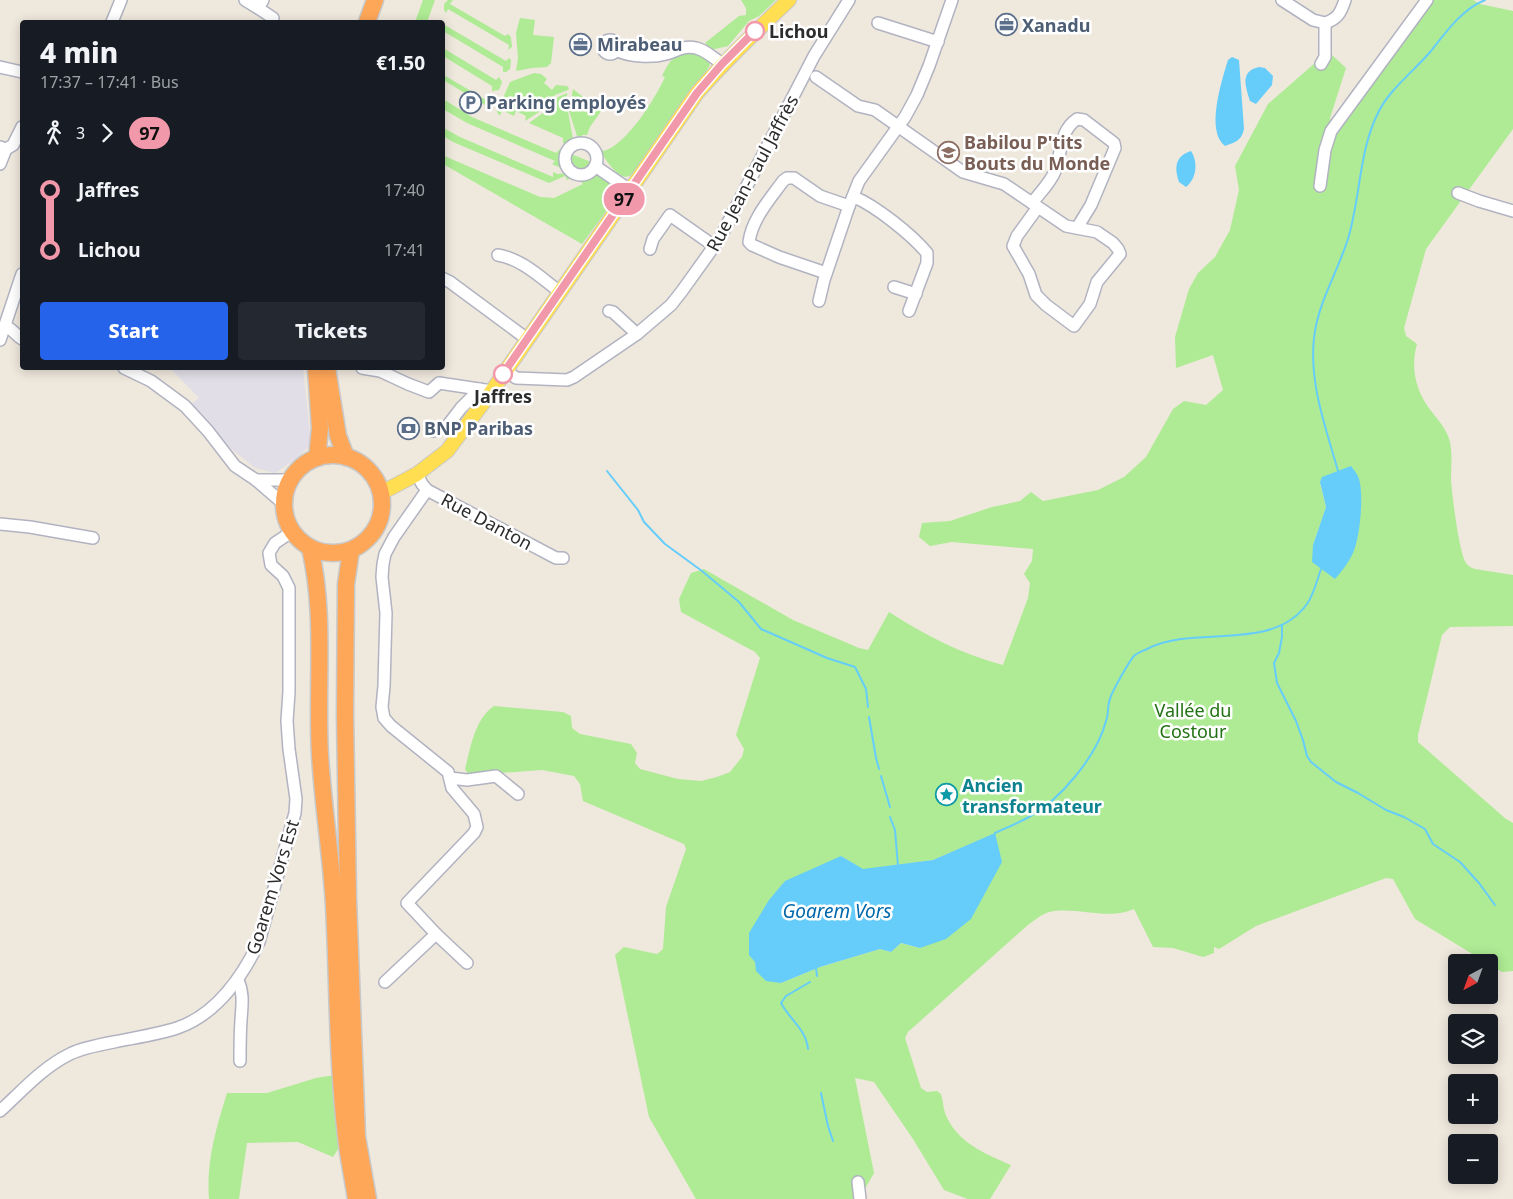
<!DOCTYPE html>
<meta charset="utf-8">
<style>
:root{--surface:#171b24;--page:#242831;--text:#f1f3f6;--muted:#9ea1a6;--accent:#2563eb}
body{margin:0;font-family:"Noto Sans",sans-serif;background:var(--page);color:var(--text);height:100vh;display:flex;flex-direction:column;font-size:19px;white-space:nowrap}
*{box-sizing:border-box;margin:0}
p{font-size:16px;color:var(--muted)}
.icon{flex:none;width:28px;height:28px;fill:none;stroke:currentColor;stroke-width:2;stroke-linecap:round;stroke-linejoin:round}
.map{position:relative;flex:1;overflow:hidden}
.panel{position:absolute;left:20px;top:20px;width:425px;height:350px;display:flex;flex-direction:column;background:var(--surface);border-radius:5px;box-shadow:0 2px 12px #0003}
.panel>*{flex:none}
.badge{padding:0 10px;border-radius:16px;font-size:18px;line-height:32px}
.needle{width:32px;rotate:221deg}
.controls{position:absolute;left:1448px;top:954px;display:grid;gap:10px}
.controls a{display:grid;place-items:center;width:50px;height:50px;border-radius:5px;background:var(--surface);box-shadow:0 2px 12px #0003;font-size:25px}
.map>.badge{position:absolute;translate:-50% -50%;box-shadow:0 0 0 2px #fff}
.legs{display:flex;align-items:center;gap:8px;height:55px;padding:0 20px;font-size:16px}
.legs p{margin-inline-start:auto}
.summary{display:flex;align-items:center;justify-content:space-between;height:85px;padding:0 20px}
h1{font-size:28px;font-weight:800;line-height:38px}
.primary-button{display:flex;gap:10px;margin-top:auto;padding:10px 20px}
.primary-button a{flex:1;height:58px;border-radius:5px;background:var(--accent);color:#fff;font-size:20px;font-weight:800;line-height:58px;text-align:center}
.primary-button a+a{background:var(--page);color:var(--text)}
ul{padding:0 20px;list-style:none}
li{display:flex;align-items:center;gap:18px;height:60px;font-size:19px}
li i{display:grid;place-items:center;width:8px;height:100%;margin:0 6px;background:currentColor}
li i::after{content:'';width:12px;height:12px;margin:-6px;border:4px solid;border-radius:50%;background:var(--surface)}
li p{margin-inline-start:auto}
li:first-child i{background:linear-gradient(#0000 50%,currentColor 0)}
li:last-child i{background:linear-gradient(currentColor 50%,#0000 0)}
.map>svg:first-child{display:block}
.industrial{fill:#e1dee7}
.green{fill:#aeeb94;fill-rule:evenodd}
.water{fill:#66cdfb}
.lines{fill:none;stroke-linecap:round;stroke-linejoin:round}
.stream{stroke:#66cdfb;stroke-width:2}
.minor-casing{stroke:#b1b3c1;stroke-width:14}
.major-casing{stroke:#c8c8c8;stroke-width:16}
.highway-casing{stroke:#c8c8c8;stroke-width:19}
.minor{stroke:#fff;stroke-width:11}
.major{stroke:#ffde52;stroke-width:14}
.highway{stroke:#ffa758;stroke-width:16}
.line-1-casing{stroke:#fff;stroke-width:11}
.line-1{stroke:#f298ab;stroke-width:8}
.stop-1-dot{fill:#fff;stroke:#f298ab;stroke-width:2.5}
.labels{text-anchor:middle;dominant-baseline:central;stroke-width:5;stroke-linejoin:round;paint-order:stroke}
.service-label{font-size:18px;font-weight:bold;fill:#4e5e75;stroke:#fff;text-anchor:start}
.stop-label{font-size:18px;font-weight:bold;fill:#2c2c2c;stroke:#fff;text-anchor:start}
.education-label{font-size:18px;font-weight:bold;fill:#785e54;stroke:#fff;text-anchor:start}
.street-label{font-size:18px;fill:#2c2c2c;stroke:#fff}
.park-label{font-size:18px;fill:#237213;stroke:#fff}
.culture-label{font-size:18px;font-weight:bold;fill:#0d838f;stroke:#fff;text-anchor:start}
.water-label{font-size:19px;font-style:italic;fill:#0069ac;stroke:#fff}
</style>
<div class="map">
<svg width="1513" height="1199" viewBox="0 0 1513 1199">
<rect width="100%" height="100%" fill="#efe8dd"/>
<path class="industrial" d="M170,368H303L311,444L298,458L275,473L255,468L229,447L191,404L199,398Z"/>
<g class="green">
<path d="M423,0H435L427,22H415Z"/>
<path d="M448,0H453L450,4L505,36L508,34L511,37L512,47L508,50L509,45L448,9L446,13L444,10V4Z"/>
<path d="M741,0H776L759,16L749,21L728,46L711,50L705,43L739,16L746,15V8Z"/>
<path d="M1432,0H1473L1480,4L1513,11V129L1426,249L1404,328L1406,336L1417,344C1410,369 1416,392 1432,412C1441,424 1450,433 1451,449C1452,459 1451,469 1451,480C1452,494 1459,553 1466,563C1468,566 1471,568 1475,569L1513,575V626L1450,627L1442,635L1418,735V742L1506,819L1513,823V971L1502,972L1415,919L1393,879L1386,878L1256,926L1219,949L1214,947V953L1203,957L1173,948L1153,947L1134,909C1108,921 1077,906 1049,912C1042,914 1035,920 1029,924L908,1032L905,1038L921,1088L927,1092L937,1091L941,1094C943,1100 943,1107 945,1113C956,1142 985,1154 1011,1165L990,1199H968L944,1190L913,1139L874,1082L855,1078L874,1173L859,1199H696L649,1117L615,955L624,947L657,954L663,949L666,907L686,849L684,844L583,801L580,784L574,776L542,770L474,775L468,774L465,769C471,747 474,720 494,706L563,712L571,716L572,728L580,734L631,744L637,753L635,763L640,769L678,779L701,781L717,777L730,772L742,757L744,749L736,735L760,658L755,652L681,612L679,599L691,573L704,569L793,620L859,648L868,650L889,612C925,635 961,654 1003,665L1028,598L1030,583L1024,574L1032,561L1033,549L952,542L930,546L919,537L922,523L950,521L992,507L1020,501L1031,492L1043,501L1098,490L1124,477L1146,457L1173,409L1184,401L1206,405L1223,390L1213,355L1176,368L1175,337L1189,289L1198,273L1215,257L1230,230L1239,190L1235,166L1268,104L1315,63L1332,55L1346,68L1330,118L1334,128L1421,17L1431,4ZM1320,483L1353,552L1313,545L1326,507ZM995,834L920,948L901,943L891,952L880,949L820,967L781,983L757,971L749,933L841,856L863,870L933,860Z"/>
<path d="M520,18L535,20L533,35L554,37L551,63L547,67L532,68L516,71L518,58L516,33Z"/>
<path d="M443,24L506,61L509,58L511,60L510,69L506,72H503V67L443,31Z"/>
<path d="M443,48L496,80L499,77L502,82L499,90L492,91V86L443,56Z"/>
<path d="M684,53L696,54L708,60L710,65L707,70L632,174C620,186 603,155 597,146L604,151C627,144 655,99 665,77L662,76C668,64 671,57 684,53Z"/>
<path d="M534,73L541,74L547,79L544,83L552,90L556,85L567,86L569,88L568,90L555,95L539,112L525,121L526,116L516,111L514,116L502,110L500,116L497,112L510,82Z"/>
<path d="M442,74L486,100L490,97L493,101L491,108L485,110V105L443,80Z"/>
<path d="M573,89L587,100L604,107L590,127L587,135H582V138L577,136L569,111Z"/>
<path d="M567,93V106L573,139L565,144L563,143V138L529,123L543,113L558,97Z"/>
<path d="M443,99L472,117L556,153L560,149L563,166L561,168L552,164L555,161L467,123L443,109Z"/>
<path d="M442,127L460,137L553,177V172L558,174L566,173L571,178L567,180L565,176L549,183L453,142L443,136Z"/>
<path d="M571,154L591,162V166C581,175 565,168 571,154Z"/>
<path d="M442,155L540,197L554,198L583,184L580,181C585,178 590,174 596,174C604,174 616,185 620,192L582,244L443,164Z"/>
<path d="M341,1074L346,1137L333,1157L298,1142L247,1143L239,1199H209C206,1161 216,1129 227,1093H267L316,1078Z"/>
</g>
<g class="water">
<path d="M1232,57L1239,60L1244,129C1241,141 1236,142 1225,146C1205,131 1222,80 1228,60Z"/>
<path d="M1259,67L1265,68L1273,76L1272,85L1256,104L1250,101C1245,86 1240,71 1259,67Z"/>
<path d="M1191,151C1198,162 1197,178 1186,187L1179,182C1174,168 1175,156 1191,151Z"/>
<path d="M1351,466C1354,470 1358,475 1359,479C1364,495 1360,538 1353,553C1349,562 1342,571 1335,579L1312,562L1313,545L1326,507L1320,482L1322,477Z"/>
<path d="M995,833L1002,862L971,919L946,939L920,948L901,943L891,952L880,949L820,967L781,983L766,981L756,971L755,962L749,955V933L769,900L785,881L841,856L863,869L933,860Z"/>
</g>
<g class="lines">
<g class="stream">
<path d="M607,471L638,510L644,522L665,544L702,571L739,602L761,629L827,658L855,667L866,689L868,707"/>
<path d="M1338,471C1326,428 1309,384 1314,338C1318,303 1336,275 1347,242C1361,199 1358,151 1379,111C1390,89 1415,70 1431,51C1446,32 1462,9 1485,0"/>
<path d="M1282,625V637L1279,653L1274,663L1277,683L1296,721L1303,740L1307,756L1311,762L1336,782L1358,793L1386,810L1404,817L1425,829L1433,844L1460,862L1479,883L1495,905"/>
<path d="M869,717L876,758L879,769"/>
<path d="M881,776L890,807"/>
<path d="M890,817L895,830L898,866"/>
<path d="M995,833C1006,828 1018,823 1029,817C1060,800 1097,756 1106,721C1109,714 1107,706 1110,699C1111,693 1130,660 1134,656C1137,653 1143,651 1147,649C1195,624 1272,653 1307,604C1314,594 1317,580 1321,569"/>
<path d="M816,968L817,976"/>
<path d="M808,1049C806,1029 790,1020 781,1003L786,996L810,982"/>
<path d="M821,1093L828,1126L833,1141"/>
</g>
<defs>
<g id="minor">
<path d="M245,0L258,8L263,0"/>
<path d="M1282,0L1313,20L1325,23V57L1321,64"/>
<path d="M258,8L273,18"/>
<path d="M112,22L121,0"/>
<path d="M878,23L938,42"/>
<path d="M1325,23C1338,19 1341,12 1345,0"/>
<circle cx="610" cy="47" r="7"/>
<path d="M616,50C629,57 652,58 666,54C677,51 684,45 696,48C706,50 714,59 723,64"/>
<path d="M0,67L22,72"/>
<path d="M816,77L858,106L875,110L963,172L1004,184L1038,207L1017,236L1013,246L1029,274L1036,295L1046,305L1074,326L1090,304L1097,282L1120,254L1118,249L1113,243L1097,232L1066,226L1038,207"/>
<circle cx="581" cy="159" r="16"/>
<path d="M0,147L6,149L13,145L22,127"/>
<path d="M0,164L6,149"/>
<path d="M595,166L630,190"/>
<path d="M1320,186L1325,150L1331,131L1427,0"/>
<path d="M1458,193L1479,201L1513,211"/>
<path d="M854,197C876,206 912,235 927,253V263L909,311"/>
<path d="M1032,203C1039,194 1051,182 1055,171C1062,153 1059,131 1077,119L1084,120L1114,143L1115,148L1091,205L1077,228"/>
<path d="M650,249L653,239L670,215L714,246"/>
<path d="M498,255C522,259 541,278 560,292"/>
<path d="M826,273L779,257L752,245L749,242C752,219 770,199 783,181L787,178H794L820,196L849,206"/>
<path d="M442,278L450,282L527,339"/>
<path d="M894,287L916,294"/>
<path d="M819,301L824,280L849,206L859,181L905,117L917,95L929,66L952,0"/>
<path d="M609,311L613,312L637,334"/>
<path d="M5,326C12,328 15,335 22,339"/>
<path d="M0,340L22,274"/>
<path d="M124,368L151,381L185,406L208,431L235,466L256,480L285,505"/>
<path d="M362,368L380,371L408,384L429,392L439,383L492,391"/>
<path d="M506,370L516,378L567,380L574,377L637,334L671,305L682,291L720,238L814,56L849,0"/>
<path d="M432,431L443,429L448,425L461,408L480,389"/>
<path d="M417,474L422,484L427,490L556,558H563"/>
<path d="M256,480H291"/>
<path d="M0,524L30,527L93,538"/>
<path d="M450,778L467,780L496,776L518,794"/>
<path d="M436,934L467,963"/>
<path d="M238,980C244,994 242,1005 241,1020C240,1033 240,1047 240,1061"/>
<path d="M385,982L436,934L407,903L474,833L477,827L474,814L452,788L448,772L391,726L384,718L382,707L384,686L386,613L382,577L383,564L385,554L394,537L427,490"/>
<path d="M0,1111C22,1091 43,1067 70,1054C86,1046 111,1043 129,1039C145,1036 162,1033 177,1028C216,1015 242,977 259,942L295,813L296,799L289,749L287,721L289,692V588L283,576L271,565L269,553L275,543L293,531"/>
<path d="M858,1182L860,1199"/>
</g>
<path id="major" d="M381,493L417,474L447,451L492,391L697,93C726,60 757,30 789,0"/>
<g id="highway">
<path d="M367,22L375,0"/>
<path d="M316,368L320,428L317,458"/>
<path d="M327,368L338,436L346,457"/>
<circle cx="333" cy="504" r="49"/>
<path d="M310,548C326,615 316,686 320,755C323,805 331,855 334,905C338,982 337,1059 346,1136C348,1157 353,1178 356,1199"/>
<path d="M351,550L346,584L345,714L348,899L357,1137L368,1199"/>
</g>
</defs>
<use href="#minor" class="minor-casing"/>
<use href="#major" class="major-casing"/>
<use href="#highway" class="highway-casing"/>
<use href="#minor" class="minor"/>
<use href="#major" class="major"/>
<use href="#highway" class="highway"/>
</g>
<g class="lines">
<defs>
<path id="line-1" d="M503,374L697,93L722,64L755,31"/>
</defs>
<use href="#line-1" class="line-1-casing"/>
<use href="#line-1" class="line-1"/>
</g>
<defs>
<symbol id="office-ring" viewBox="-11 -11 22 22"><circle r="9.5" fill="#fff" stroke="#5c6f8a" stroke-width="1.5"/><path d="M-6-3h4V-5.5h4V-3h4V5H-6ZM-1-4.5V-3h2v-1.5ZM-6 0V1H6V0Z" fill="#5c6f8a"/></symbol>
<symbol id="parking-ring" viewBox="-11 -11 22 22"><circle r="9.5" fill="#fff" stroke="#5c6f8a" stroke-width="1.5"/><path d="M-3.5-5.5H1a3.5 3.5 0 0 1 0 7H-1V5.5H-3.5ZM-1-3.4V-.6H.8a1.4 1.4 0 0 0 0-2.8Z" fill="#5c6f8a"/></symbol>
<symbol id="school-ring" viewBox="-11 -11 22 22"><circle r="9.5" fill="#fff" stroke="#8d6e63" stroke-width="1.5"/><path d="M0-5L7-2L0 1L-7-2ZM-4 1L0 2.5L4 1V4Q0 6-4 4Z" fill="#8d6e63"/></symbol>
<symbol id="bank-ring" viewBox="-11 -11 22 22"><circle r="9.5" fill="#fff" stroke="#5c6f8a" stroke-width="1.5"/><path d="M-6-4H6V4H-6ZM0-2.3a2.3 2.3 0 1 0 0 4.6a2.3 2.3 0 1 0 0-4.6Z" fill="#5c6f8a"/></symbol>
<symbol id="sight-ring" viewBox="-11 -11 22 22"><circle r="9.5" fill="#fff" stroke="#0f9aa8" stroke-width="1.5"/><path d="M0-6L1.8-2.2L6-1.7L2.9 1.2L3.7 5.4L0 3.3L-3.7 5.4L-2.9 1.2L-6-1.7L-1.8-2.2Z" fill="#0f9aa8"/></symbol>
</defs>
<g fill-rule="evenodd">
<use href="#office-ring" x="994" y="12" width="25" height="25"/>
<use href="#office-ring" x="568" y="32" width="25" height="25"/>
<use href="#parking-ring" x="458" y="90" width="25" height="25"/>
<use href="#school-ring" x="936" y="140" width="25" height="25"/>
<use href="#bank-ring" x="396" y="416" width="25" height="25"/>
<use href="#sight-ring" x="934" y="782" width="25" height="25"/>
</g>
<g class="stop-1-dot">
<circle cx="755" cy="31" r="9"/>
<circle cx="503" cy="374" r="9"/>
</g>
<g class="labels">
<g class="service-label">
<text x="1022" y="25">Xanadu</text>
<text x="597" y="44">Mirabeau</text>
<text x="486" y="102">Parking employés</text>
<text x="424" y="428">BNP Paribas</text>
</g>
<g class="stop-label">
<text x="769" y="31">Lichou</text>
<text x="503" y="396" text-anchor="middle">Jaffres</text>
</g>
<g class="education-label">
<text x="964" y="142">Babilou P'tits<tspan x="964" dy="21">Bouts du Monde</tspan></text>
</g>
<g class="street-label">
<text transform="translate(752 173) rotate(-62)">Rue Jean-Paul Jaffrès</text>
<text transform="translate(487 521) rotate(28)">Rue Danton</text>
<text transform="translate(272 887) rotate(-73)">Goarem Vors Est</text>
</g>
<g class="park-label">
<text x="1193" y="710">Vallée du<tspan x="1193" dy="21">Costour</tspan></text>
</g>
<g class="culture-label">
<text x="962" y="785">Ancien<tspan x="962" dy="21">transformateur</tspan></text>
</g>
<g class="water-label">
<text x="837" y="911">Goarem Vors</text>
</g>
</g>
</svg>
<div class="controls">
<a><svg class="needle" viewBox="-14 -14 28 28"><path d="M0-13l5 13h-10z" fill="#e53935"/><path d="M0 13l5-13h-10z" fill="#9ea1a6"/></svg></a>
<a><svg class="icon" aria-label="layers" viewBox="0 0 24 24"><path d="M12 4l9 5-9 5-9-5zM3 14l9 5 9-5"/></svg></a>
<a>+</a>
<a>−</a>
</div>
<b class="badge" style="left:624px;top:199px;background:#f298ab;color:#111">97</b>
<section class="panel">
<div class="summary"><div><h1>4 min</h1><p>17:37 – 17:41 · Bus</p></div><b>€1.50</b></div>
<div class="legs"><svg class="icon" aria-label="walk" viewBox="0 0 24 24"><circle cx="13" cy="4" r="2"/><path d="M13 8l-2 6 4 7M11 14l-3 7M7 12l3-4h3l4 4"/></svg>3<svg class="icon" aria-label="forward" viewBox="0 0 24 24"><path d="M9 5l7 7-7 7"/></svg><b class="badge" style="background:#f298ab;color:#111">97</b></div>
<ul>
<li><i style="color:#f298ab"></i><b>Jaffres</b><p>17:40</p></li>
<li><i style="color:#f298ab"></i><b>Lichou</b><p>17:41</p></li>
</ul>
<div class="primary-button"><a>Start</a><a>Tickets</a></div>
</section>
</div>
